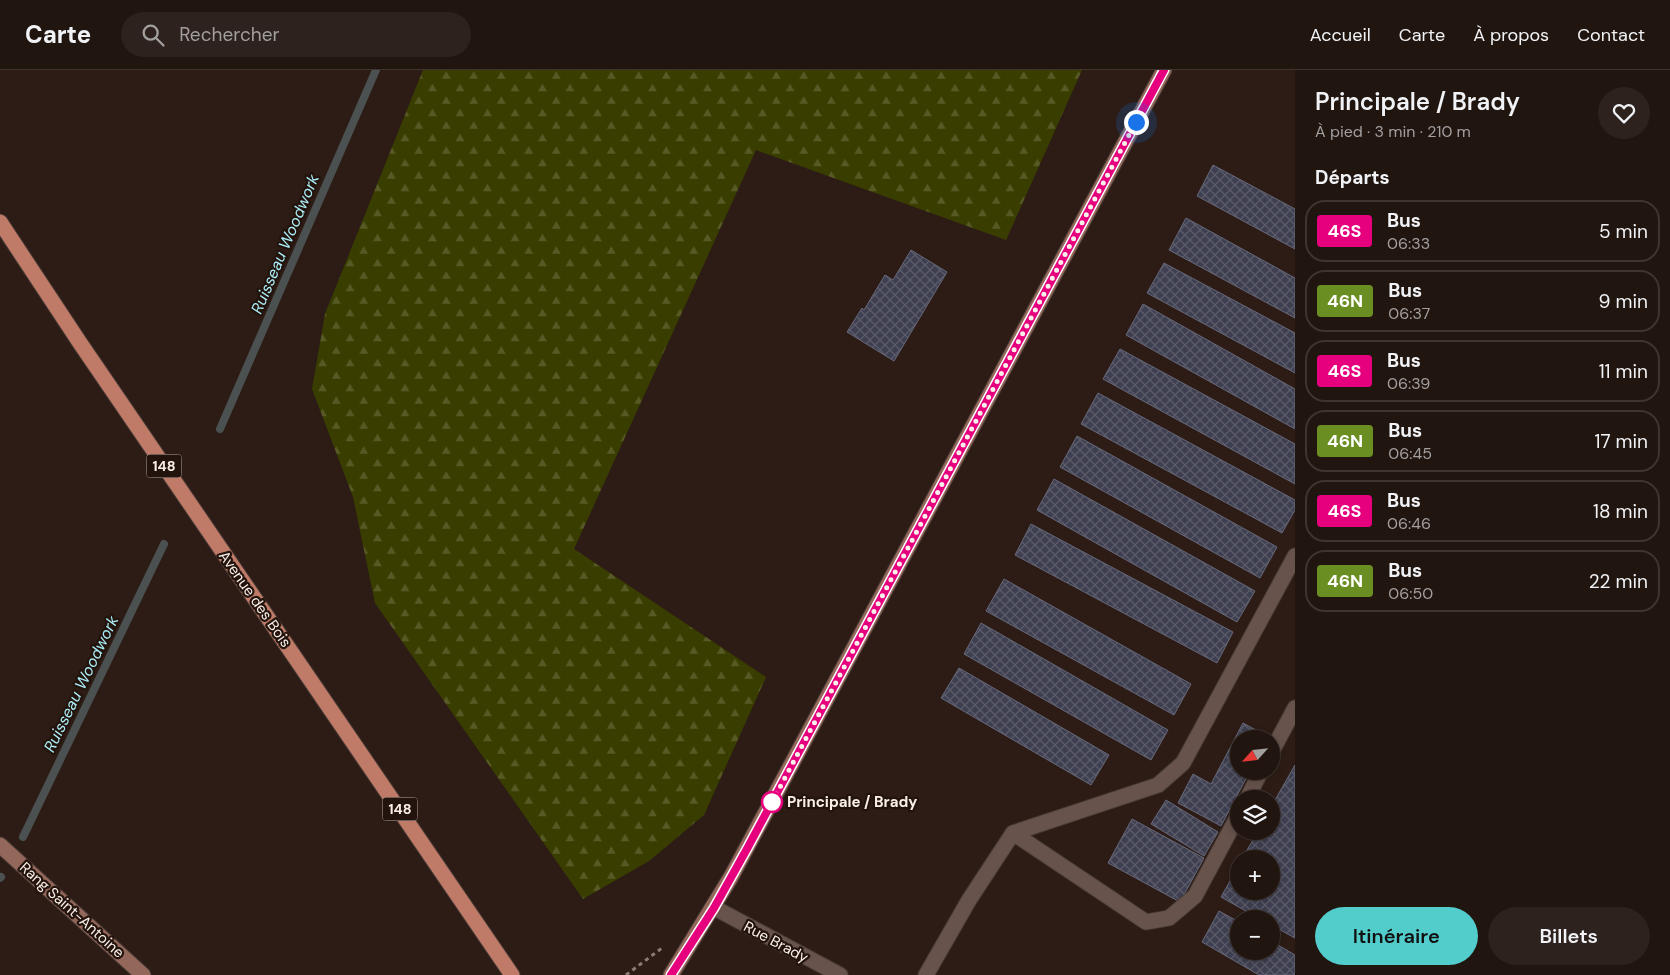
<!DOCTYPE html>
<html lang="fr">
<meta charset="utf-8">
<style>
:root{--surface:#211510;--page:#2d221e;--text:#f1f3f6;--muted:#a29f9f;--line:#3e3430;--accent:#52cdcc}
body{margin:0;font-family:"DM Sans",sans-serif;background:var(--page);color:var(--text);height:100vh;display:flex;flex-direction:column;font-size:19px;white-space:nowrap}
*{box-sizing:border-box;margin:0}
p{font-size:16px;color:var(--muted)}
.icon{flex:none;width:28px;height:28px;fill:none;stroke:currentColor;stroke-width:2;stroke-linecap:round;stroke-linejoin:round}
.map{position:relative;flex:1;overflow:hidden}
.sheet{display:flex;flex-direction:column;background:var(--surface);width:375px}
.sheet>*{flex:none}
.badge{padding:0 10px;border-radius:4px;font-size:18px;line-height:32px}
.needle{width:32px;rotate:243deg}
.fabs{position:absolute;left:1230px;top:660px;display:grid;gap:10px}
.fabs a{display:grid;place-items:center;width:50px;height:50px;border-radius:50%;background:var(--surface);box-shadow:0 2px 8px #0003,0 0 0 1px var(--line);font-size:25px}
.you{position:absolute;width:25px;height:25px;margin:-12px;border:4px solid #fff;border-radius:50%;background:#1a73e8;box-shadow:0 0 0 8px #1a73e833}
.map>.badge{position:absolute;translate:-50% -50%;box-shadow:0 0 0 2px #fff}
h2{padding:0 20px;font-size:19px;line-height:45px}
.round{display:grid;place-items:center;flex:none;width:52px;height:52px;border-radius:26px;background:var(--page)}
.headline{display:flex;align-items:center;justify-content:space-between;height:85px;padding:0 20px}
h1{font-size:24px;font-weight:600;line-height:38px}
.button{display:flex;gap:10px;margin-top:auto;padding:10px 20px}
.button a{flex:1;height:58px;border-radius:30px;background:var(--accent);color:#111;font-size:20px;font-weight:600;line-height:58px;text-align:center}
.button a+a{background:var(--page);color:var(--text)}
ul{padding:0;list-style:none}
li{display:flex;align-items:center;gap:15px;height:62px;margin:0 10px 8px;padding:0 10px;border:2px solid var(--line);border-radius:20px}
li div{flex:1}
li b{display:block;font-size:19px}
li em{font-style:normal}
li .badge{min-width:55px;font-weight:700;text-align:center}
header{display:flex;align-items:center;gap:30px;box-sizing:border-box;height:70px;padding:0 25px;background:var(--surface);border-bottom:1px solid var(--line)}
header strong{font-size:24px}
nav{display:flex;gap:28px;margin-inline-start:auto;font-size:18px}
.search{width:350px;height:45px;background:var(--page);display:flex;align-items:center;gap:12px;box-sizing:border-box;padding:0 18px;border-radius:28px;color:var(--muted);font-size:19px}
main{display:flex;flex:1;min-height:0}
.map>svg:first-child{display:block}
.forest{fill:url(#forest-firs)}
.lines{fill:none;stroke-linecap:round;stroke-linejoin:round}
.stream{stroke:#4b5051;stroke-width:8}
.building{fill:url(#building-cross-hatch);stroke:#66687a}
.lane-casing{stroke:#473935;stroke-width:17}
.street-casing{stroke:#473935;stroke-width:17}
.secondary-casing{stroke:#473935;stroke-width:17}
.primary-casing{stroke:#473935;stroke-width:17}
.path{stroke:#8a7c76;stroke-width:3;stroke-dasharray:4 4;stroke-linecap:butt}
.lane{stroke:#67534c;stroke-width:15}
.street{stroke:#67534c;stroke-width:15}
.secondary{stroke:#93675a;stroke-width:15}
.primary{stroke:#bf7b67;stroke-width:15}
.line-casing{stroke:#fff;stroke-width:11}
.line{stroke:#e6007e;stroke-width:8}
.walk{stroke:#fbefea;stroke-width:5;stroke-dasharray:0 9}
.stop-dot{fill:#fff;stroke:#e6007e;stroke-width:2.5}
.labels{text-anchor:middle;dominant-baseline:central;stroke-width:4.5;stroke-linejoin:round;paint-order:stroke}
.shield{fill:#22130c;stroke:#baada7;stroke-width:1}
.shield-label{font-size:14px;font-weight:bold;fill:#fbefea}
.street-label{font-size:15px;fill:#fbefea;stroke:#22130c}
.stop-label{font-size:15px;font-weight:bold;fill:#fbefea;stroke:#22130c;text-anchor:start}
.water-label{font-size:16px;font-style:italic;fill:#aceef8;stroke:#22130c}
</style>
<header>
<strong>Carte</strong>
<div class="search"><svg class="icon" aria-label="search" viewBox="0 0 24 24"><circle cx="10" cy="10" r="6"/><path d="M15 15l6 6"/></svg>Rechercher</div>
<nav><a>Accueil</a><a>Carte</a><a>À propos</a><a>Contact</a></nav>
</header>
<main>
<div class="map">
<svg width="1295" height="905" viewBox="0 0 1295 905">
<defs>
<pattern id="forest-firs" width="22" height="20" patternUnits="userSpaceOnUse" patternTransform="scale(1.25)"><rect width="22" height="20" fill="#393e00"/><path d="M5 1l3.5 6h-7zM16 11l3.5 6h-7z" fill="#575a25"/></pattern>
<pattern id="building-cross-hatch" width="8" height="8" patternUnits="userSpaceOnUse" patternTransform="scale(1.25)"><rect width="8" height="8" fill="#3e3f50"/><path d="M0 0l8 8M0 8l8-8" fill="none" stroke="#5b5b69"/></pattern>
</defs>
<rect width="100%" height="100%" fill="#2c1c15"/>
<path class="forest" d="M423,0H1082L1006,170L756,80L574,479L766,607L704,745L649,791L583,829L375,533L353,427L312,319L325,244Z"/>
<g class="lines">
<g class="stream">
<path d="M220,359L376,0"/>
<path d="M23,767L164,474"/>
<path d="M0,808L1,807"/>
</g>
</g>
<g class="building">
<path d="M1213,95L1295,139V179L1197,126Z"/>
<path d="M1186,148L1295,208V248L1169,180Z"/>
<path d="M911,180L947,202L894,291L847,262L862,238L864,240L885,205L893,210Z"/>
<path d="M1164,193L1295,263V303L1147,223Z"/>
<path d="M1143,234L1295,319V359L1126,265Z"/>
<path d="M1120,279L1295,374V414L1103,309Z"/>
<path d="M1098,323L1295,430V440L1282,463L1081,354Z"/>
<path d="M1077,366L1277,477L1260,508L1060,397Z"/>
<path d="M1054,409L1255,521L1237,552L1037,440Z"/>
<path d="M1031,454L1233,562L1217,593L1015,485Z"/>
<path d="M1004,509L1191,614L1174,645L986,541Z"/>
<path d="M981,553L1168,660L1151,690L964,584Z"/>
<path d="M959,598L1109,685L1091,715L941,628Z"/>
<path d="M1243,653L1269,667L1267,669H1239V701H1250L1221,756L1178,733L1193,704L1211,714Z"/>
<path d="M1295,695V868L1271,855V849H1260L1221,827L1239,795V821H1271V789H1242L1258,761H1271V737Z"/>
<path d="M1166,730L1218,762L1204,786L1151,754Z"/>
<path d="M1132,749L1204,788L1180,832L1108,793Z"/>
<path d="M1219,841L1239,852V881H1271V871L1295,885V905H1259L1202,872Z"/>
</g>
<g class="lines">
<defs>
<g id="lane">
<path d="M1271,683L1295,638"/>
<path d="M1247,729L1261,701"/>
<path d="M1013,763L1146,852L1169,848L1195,826L1239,744"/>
<path d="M926,905L969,830L1013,763L1158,715L1183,693L1295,486"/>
</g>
<path id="street" d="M713,837L840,905"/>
<g id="secondary">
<path d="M0,775L143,905"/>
<path d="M671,905L731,807L1164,0"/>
</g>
<path id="primary" d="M0,152L80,273L512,905"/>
</defs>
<use href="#lane" class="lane-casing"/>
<use href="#street" class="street-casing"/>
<use href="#secondary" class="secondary-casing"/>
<use href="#primary" class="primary-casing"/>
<path class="path" d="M626,905L662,878"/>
<use href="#lane" class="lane"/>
<use href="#street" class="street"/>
<use href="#secondary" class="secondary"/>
<use href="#primary" class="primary"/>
</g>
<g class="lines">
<defs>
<path id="line" d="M671,905L714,838L748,777L1164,0"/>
</defs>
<use href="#line" class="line-casing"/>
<use href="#line" class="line"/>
<path class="walk" d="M772,732L1136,52"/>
</g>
<circle class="stop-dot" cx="772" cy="732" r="10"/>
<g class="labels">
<g class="shield">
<rect x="146.5" y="384.5" width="35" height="23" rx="4"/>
<rect x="382.5" y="727.5" width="35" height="23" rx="4"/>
</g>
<g class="shield-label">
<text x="164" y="396">148</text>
<text x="400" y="739">148</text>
</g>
<g class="street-label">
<text transform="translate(255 529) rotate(55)">Avenue des Bois</text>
<text transform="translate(72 840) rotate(42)">Rang Saint-Antoine</text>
<text transform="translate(776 872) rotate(28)">Rue Brady</text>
</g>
<g class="stop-label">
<text x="787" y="732">Principale / Brady</text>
</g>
<g class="water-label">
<text transform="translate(285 174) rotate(-67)">Ruisseau Woodwork</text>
<text transform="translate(81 614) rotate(-64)">Ruisseau Woodwork</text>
</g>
</g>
</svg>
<div class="fabs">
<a><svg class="needle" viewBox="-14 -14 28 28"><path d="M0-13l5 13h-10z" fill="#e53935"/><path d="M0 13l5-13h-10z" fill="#a29f9f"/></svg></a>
<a><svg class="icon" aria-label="layers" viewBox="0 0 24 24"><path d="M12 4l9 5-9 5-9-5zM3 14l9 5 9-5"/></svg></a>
<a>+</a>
<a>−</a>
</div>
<div class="you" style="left:1136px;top:52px"></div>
</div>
<section class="sheet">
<div class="headline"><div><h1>Principale / Brady</h1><p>À pied · 3 min · 210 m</p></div><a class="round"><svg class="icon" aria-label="heart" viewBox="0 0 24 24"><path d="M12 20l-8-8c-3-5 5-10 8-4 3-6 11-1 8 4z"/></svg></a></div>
<h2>Départs</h2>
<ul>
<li><span class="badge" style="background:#e6007e;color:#fff">46S</span><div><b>Bus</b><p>06:33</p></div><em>5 min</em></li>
<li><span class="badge" style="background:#6b8e23;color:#fff">46N</span><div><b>Bus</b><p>06:37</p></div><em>9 min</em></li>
<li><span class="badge" style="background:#e6007e;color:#fff">46S</span><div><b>Bus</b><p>06:39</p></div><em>11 min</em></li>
<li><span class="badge" style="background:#6b8e23;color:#fff">46N</span><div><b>Bus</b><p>06:45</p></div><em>17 min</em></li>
<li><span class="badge" style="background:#e6007e;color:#fff">46S</span><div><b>Bus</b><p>06:46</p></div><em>18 min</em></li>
<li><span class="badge" style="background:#6b8e23;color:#fff">46N</span><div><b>Bus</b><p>06:50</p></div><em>22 min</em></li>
</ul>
<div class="button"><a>Itinéraire</a><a>Billets</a></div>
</section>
</main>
